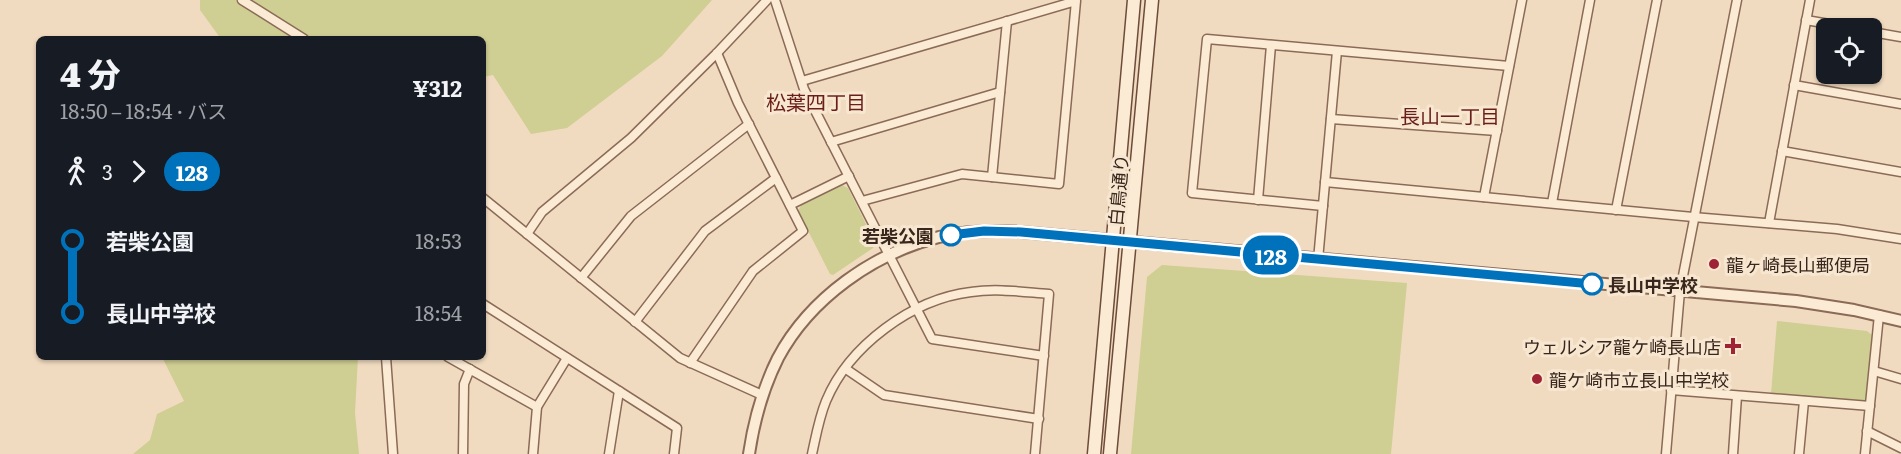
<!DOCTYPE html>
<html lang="ja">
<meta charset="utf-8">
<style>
:root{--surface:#171b24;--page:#242831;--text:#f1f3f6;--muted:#9ea1a6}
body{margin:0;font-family:Literata,"Noto Sans JP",serif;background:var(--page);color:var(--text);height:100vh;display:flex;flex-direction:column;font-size:22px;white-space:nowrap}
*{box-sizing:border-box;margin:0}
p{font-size:20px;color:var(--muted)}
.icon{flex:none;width:33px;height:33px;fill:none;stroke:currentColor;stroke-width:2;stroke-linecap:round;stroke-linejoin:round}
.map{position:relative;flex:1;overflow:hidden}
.panel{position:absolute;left:36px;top:36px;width:450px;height:324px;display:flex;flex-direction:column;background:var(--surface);border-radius:9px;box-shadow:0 2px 4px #0004}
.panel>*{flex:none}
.badge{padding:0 12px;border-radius:20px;font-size:21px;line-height:39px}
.fabs{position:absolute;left:1816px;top:18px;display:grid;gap:12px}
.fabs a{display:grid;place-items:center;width:66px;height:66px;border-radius:9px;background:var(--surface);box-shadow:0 2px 4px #0004;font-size:30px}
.map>.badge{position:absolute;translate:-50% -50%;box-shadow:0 0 0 3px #fff}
.legs{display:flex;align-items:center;gap:9px;height:66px;padding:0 24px;font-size:20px}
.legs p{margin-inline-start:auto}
.head{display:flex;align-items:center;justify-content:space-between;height:102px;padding:0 24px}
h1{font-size:33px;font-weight:800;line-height:45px}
ul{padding:0 24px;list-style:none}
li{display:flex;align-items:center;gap:21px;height:72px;font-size:22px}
li i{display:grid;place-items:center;width:9px;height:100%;margin:0 8px;background:currentColor}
li i::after{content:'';width:15px;height:15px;margin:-8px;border:4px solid;border-radius:50%;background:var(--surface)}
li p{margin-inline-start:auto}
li:first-child i{background:linear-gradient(#0000 50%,currentColor 0)}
li:last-child i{background:linear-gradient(currentColor 50%,#0000 0)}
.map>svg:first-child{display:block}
.green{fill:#cfce93}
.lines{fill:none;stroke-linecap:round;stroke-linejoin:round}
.minor-casing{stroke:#8b6b57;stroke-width:11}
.tertiary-casing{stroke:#8b6b57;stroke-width:14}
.secondary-casing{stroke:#6d4c3a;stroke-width:15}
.minor{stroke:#fbead4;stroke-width:8}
.tertiary{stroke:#fbead4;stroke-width:10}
.secondary{stroke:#fbead4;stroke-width:12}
.line-1-casing{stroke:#fff;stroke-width:14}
.line-1{stroke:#0072bc;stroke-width:9}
.stop-1-dot{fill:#fff;stroke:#0072bc;stroke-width:3}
.poi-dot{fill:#9e2335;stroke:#f8e7d0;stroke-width:2}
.labels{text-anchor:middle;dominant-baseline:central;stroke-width:6;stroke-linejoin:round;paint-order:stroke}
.street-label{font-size:18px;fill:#39261c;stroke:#f8e7d0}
.stop-label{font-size:18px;font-weight:bold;fill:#39261c;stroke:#f8e7d0;text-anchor:end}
.poi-label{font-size:18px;fill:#39261c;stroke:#f8e7d0;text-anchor:start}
.neighbourhood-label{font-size:20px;fill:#691e19;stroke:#f8e7d0}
</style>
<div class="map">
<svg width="1901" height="454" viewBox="0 0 1901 454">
<rect width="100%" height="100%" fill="#f1dbc0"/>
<g class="green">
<path d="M200,0H712L662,56L567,128L531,134L493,75L483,77V39H221L200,10Z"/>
<path d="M842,185L848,188L875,242L873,248L833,275L830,274L798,211L801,205Z"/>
<path d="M1162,265L1407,283L1391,454H1131L1147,277Z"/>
<path d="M1777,321L1867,331L1873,336L1868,403L1771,394Z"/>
<path d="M162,357H358L355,413L359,454H133L150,440L157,414L184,401Z"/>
</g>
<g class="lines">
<defs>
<g id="minor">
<path d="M242,0L304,39"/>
<path d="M775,0L804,89L932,339L1044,356"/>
<path d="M1806,20L1852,28"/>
<path d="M1872,32L1901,37"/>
<path d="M802,81L1076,1L1059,184L962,174L862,201"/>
<path d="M1794,85L1901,104"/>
<path d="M1331,119L1497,131"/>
<path d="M831,142L1000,92"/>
<path d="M1782,151L1901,172"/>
<path d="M992,177L1007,21"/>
<path d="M1325,182L1693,217L1837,229L1901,239"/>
<path d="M1484,197L1522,0"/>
<path d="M483,198L680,358L762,395"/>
<path d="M1258,200L1271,45"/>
<path d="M1552,203L1590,0"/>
<path d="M790,205L849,176"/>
<path d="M1323,206L1192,193L1207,39L1509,66"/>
<path d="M1616,210L1657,0"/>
<path d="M1769,223L1810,0"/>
<path d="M527,234L542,212L631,138L717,53L767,0"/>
<path d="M1318,260L1337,51"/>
<path d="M581,278L631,216L749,124"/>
<path d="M483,304L677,428L674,454"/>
<path d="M635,322L705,231L776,178"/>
<path d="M386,357L393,454"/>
<path d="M448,357L537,407"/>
<path d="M690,363L753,271L803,231L738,103L717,53"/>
<path d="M846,369L884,395L1039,419"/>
<path d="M1874,371L1901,379"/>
<path d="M1671,390L1870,406"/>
<path d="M1867,431L1901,448"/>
<path d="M463,454L464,384L470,369"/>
<path d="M533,454L537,407L567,358"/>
<path d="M609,454L619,391"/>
<path d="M812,454C816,436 819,418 826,401C849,346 912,299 971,292C997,288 1023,292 1049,294L1035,454"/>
<path d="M1666,454L1680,291L1737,0"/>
<path d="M1733,454L1737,396"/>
<path d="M1799,454L1804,401"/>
<path d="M1865,454L1879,315"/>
</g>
<path id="tertiary" d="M749,454C754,420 763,388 778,358C810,298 874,253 939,237C966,231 993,230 1021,232L1796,301L1854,310L1901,321"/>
<g id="secondary">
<path d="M1094,454L1134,0"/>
<path d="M1110,454L1152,0"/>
</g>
</defs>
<use href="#minor" class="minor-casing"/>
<use href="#tertiary" class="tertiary-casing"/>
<use href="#secondary" class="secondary-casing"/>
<use href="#minor" class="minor"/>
<use href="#tertiary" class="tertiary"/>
<use href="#secondary" class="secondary"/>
</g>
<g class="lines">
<defs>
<path id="line-1" d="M951,235L984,231L1021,232L1592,284"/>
</defs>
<use href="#line-1" class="line-1-casing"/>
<use href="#line-1" class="line-1"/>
</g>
<g class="stop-1-dot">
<circle cx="951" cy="235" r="10"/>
<circle cx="1592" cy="284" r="10"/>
</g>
<g class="poi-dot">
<circle cx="1714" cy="264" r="6"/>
<path d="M1730 337h6v6h6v6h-6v6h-6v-6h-6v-6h6z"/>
<circle cx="1537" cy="379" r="6"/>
</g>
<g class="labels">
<g class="street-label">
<text transform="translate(1118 190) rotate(-85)">白鳥通り</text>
</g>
<g class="stop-label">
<text x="934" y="235">若柴公園</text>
<text x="1608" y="284" text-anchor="start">長山中学校</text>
</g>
<g class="poi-label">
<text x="1726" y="264">龍ヶ崎長山郵便局</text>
<text x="1721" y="346" text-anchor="end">ウェルシア龍ケ崎長山店</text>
<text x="1549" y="379">龍ケ崎市立長山中学校</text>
</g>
<g class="neighbourhood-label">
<text x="816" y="101">松葉四丁目</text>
<text x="1450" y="115">長山一丁目</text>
</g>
</g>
</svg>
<div class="fabs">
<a><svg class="icon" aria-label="locate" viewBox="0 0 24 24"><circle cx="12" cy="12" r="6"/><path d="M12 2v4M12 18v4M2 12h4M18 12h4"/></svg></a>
</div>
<b class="badge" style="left:1271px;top:255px;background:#0072bc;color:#fff">128</b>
<section class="panel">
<div class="head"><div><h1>4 分</h1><p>18:50 – 18:54 · バス</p></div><b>¥312</b></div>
<div class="legs"><svg class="icon" aria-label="walk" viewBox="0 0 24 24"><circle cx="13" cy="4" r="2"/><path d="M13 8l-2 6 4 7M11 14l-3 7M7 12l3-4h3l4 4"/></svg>3<svg class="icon" aria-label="forward" viewBox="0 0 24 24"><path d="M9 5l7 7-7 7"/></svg><b class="badge" style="background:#0072bc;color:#fff">128</b></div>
<ul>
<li><i style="color:#0072bc"></i><b>若柴公園</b><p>18:53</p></li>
<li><i style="color:#0072bc"></i><b>長山中学校</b><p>18:54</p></li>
</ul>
</section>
</div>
